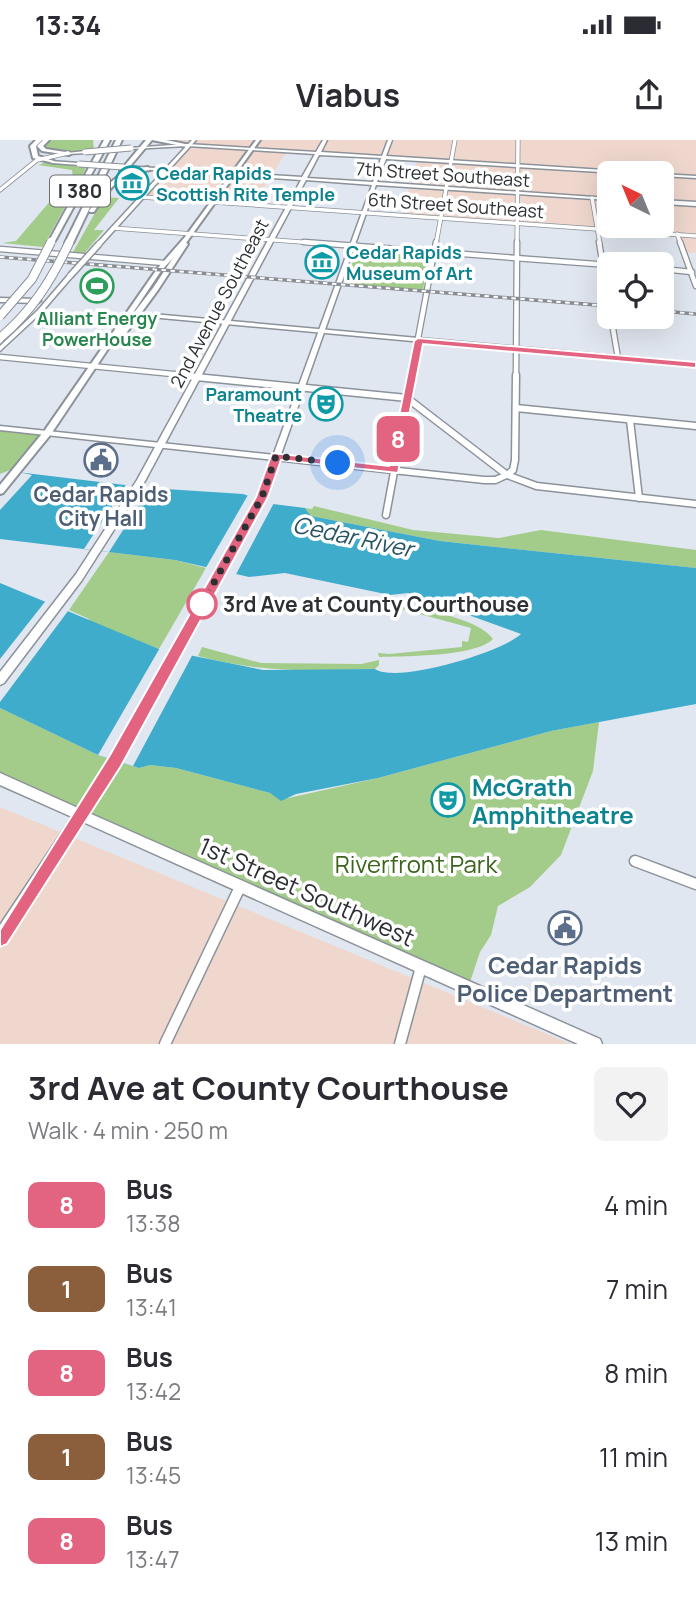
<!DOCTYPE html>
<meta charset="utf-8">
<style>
:root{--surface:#fff;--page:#f2f2f3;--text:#2b2b33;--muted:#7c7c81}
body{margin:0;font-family:Manrope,sans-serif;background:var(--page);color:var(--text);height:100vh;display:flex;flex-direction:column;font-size:26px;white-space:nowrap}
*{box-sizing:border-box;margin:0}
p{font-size:23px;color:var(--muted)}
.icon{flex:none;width:38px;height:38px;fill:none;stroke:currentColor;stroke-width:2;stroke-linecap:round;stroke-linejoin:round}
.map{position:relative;height:904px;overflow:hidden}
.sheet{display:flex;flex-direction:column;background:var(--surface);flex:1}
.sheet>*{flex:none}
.badge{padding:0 14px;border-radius:10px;font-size:24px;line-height:46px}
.needle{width:46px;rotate:317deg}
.fabs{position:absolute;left:597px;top:21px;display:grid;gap:14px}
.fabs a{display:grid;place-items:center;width:77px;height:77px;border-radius:10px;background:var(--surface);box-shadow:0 7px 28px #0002;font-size:35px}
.you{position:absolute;width:35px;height:35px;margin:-18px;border:5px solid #fff;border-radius:50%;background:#1a73e8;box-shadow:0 0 0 10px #1a73e833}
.map>.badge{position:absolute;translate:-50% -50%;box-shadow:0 0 0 4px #fff}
.round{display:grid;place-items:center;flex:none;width:74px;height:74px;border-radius:10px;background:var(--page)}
.summary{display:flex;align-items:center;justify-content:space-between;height:119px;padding:0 28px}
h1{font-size:33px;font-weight:700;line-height:52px}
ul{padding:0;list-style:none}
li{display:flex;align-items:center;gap:21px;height:84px;padding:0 28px}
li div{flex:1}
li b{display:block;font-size:26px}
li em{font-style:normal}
li .badge{min-width:77px;font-weight:700;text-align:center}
.status{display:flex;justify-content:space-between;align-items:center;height:49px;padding:0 35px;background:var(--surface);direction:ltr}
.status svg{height:19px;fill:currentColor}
header{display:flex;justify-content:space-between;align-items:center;height:91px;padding:0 28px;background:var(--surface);font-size:32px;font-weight:700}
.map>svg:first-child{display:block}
.commercial{fill:#efd7cd;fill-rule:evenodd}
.green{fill:#a3cb8a}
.water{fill:#40accc}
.pier{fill:#e1e7f0}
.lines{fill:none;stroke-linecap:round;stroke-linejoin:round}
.minor-far3-casing{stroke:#8c929a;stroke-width:5}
.minor-far2-casing{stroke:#8c929a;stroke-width:7}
.minor-far1-casing{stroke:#8c929a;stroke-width:9}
.minor-casing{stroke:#8c929a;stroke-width:13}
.tertiary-casing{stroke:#8c929a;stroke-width:3}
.secondary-casing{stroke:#8c929a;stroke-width:3}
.primary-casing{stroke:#8c929a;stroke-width:4}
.motorway-casing{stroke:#8c929a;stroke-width:4}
.minor-far3{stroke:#fff;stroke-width:3.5}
.minor-far2{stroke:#fff;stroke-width:4.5}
.minor-far1{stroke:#fff;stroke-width:6}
.minor{stroke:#fff;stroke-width:10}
.tertiary{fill:#fff;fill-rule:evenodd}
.secondary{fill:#fff;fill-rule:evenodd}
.primary{fill:#fff;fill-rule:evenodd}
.motorway{fill:#fff;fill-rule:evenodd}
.rail-casing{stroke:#888d93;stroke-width:3.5}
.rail{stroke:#fff;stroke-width:2;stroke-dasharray:4.5;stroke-linecap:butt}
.tertiary-bridge-casing{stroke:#8c929a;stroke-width:8;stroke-linecap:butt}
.secondary-bridge-casing{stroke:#8c929a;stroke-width:7;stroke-linecap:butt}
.motorway-bridge-far1-casing{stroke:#8c929a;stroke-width:8;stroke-linecap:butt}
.motorway-bridge-casing{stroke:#8c929a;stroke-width:10;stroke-linecap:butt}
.tertiary-bridge{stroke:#fff;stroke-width:5}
.secondary-bridge{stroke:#fff;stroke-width:5}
.motorway-bridge-far1{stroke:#fff;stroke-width:6}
.motorway-bridge{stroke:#fff;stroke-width:8}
.line{fill:#e36480;stroke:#fff;stroke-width:2}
.walk{stroke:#2d3033;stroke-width:7;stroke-dasharray:0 12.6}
.stop-dot{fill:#fff;stroke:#e36480;stroke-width:3.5}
.labels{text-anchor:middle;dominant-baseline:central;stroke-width:7;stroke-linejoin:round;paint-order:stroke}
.far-culture-label{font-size:18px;font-weight:bold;fill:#0d838f;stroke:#fff;text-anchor:start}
.far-street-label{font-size:18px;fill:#2d3033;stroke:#fff}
.far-leisure-label{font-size:18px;font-weight:bold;fill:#27864d;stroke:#fff}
.shield{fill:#fff;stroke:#6c6e70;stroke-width:2}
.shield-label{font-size:19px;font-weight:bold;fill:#2d3033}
.service-label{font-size:21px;font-weight:bold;fill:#4e5e75;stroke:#fff}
.stop-label{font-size:21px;font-weight:bold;fill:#2d3033;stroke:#fff;text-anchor:start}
.water-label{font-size:23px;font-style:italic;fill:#275462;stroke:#fff}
.near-culture-label{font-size:24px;font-weight:bold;fill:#0d838f;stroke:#fff;text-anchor:start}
.near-park-label{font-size:24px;fill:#3c641d;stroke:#fff}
.near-street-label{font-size:24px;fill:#2d3033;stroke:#fff}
.near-service-label{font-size:24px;font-weight:bold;fill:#4e5e75;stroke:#fff}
</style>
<div class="status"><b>13:34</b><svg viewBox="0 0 49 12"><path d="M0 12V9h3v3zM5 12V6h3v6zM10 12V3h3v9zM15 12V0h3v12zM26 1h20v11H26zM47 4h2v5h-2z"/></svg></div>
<header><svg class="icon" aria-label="menu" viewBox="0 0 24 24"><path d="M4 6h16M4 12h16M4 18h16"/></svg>Viabus<svg class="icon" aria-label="share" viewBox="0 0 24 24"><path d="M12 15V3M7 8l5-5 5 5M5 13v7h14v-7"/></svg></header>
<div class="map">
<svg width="696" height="904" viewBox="0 0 696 904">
<rect width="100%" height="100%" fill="#e1e7f0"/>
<g class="commercial">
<path d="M163,0H696V113L684,112L677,94L402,75L417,20L287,11L253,65L141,57L186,6ZM609,33H662V86H609Z"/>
<path d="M0,667L571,904H0Z"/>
</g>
<g class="green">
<path d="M48,0H93L94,10L61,13L45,10L42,5Z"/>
<path d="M44,23L87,26L43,107L2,103L16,101L58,52L53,51L66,39H73L72,30L38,25L32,27Z"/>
<path d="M104,57L119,58L94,90H104L83,115L73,112Z"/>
<path d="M358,108L428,114L423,151L344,144Z"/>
<path d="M0,289L48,292L17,332L0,335Z"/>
<path d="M314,366L413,390L499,398L541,390L696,410V428L440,401L311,376L305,368L312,369Z"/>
<path d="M109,412L175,420L206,428L159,509L88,481L89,479L69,470Z"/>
<path d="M392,462C417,468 479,478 493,499C475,517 405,516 379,517L378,513L389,514L462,507V501L468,502L471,488L394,467L391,470Z"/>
<path d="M202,507L261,523L361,524L379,520V525L375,529C310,531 261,533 198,516Z"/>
<path d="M0,568L98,615L139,628L150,625L176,628L270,653L284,659L378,638L551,591L599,582L593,631L561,715L530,747L498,766L491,795L480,812L468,848L0,639Z"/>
</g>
<path class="water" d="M17,332L150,348L243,354L273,364L305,368L311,376L440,401L696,428V564L551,591L378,638L296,654L281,661L270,653L176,628L150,625L139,628L98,615L0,568V443L159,509L263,530L375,529C397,544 502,512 521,494L408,453L390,455L285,433L249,437L175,420L0,399V335Z"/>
<g class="pier">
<path d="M10,330L32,335L0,370V334Z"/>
<path d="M127,343L150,348L109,412L84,409Z"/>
<path d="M248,355L275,361L234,438L204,431Z"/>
<path d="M48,458L71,467L0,562V519Z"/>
<path d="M161,506L194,512L133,626L98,615Z"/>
</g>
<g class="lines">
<defs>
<g id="minor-far3">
<path d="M0,50L37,20L68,13"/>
<path d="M141,57L696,96"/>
<path d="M592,58L600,104"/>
<path d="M113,88L328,104"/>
<path d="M677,94L681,104"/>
<path d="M436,104L455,0"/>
<path d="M517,104L518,0"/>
</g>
<g id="minor-far2">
<path d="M304,102L609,125"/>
<path d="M599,102L609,162"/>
<path d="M680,102L696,146"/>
<path d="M0,109L164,123"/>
<path d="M662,129L692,132"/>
<path d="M611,177L618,218"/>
<path d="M0,217L193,236"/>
<path d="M411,236L436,102"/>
<path d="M516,236L517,102"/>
</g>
<g id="minor-far1">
<path d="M176,235L407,258L507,335L513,330L515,320L516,235"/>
<path d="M516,268L696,286"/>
<path d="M630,280L639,358"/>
<path d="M386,375L412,235"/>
</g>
<g id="minor">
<path d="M635,721L696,744"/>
<path d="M165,904L240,747"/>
<path d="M400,904L421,827"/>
</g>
<g id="tertiary">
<path d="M192,0H196L101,105H97V103Z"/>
<path d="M68,135L73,136L42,172L0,211V206L38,170Z"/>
<path d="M0,158L38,159L41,161L38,163L0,162Z"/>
<path d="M130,172L696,223V227L128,175L127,174Z"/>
<path d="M0,286L484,337H495L507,332L537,343L696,361V367L536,349L507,338L496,343H484L0,290Z"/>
</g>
<g id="secondary">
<path d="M323,0H327L321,12L382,16L388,0H392L386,16L635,32L637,33H617L386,19L377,42L609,58V60L376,45L266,357L120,625L89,673L600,899L602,904H578L83,682L5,802L0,804V785L72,677L0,645V633L78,668L112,617L258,357L372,45L306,40L145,341L82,440L4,543L0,545V532L76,434L137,340L301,40L123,28L121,27L123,26L302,37L315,14L187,6L131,9L129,8L187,4L316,12ZM319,15L381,18L373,42L307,38Z"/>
<path d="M85,11L87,13L69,14L67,13Z"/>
<path d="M50,21L79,23L81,24L79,25L52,23Z"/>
<path d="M662,34L696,36V38L662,36Z"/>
<path d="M662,60L696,62V66L662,64Z"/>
</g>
<path id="primary" d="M256,0H260L186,103L188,104L158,150L116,207L110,206L51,294L3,353L0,354V345L45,290L157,129L185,97ZM173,118L153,148L126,183L161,131Z"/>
<g id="motorway">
<path d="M36,0H42L36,6L38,16L54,21V23L33,18L30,6Z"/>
<path d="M43,0H49L43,6L46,9L72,13L69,15L42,11L37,6Z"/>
<path d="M104,0H110L55,101L50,102L49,101Z"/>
<path d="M116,0H122L73,103L67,104L65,103Z"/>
<path d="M146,0H152L126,31L148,27L150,30C118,35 111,46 94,72H90L89,71L106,46L121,34L120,31Z"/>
<path d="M152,0H166L190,5L187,7Z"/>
</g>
</defs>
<use href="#minor-far3" class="minor-far3-casing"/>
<use href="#minor-far2" class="minor-far2-casing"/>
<use href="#minor-far1" class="minor-far1-casing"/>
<use href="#minor" class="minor-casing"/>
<use href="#tertiary" class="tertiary-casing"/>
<use href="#secondary" class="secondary-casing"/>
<use href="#primary" class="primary-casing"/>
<use href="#motorway" class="motorway-casing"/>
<use href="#minor-far3" class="minor-far3"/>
<use href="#minor-far2" class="minor-far2"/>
<use href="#minor-far1" class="minor-far1"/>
<use href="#minor" class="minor"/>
<use href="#tertiary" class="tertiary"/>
<use href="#secondary" class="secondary"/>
<use href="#primary" class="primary"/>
<use href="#motorway" class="motorway"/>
<defs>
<g id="rail">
<path d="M0,117L609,166"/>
<path d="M662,171L696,174"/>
</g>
</defs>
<use href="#rail" class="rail-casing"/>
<use href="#rail" class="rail"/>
<defs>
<path id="tertiary-bridge" d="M70,136L99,104"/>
<g id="secondary-bridge">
<path d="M85,12L131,8"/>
<path d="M79,24L123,27"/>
</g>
<path id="motorway-bridge-far1" d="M50,104L52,101"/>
<g id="motorway-bridge">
<path d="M0,176L32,139L51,102"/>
<path d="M0,198C32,171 51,141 69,103"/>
</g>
</defs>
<use href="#tertiary-bridge" class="tertiary-bridge-casing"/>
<use href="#secondary-bridge" class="secondary-bridge-casing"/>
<use href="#motorway-bridge-far1" class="motorway-bridge-far1-casing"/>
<use href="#motorway-bridge" class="motorway-bridge-casing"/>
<use href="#tertiary-bridge" class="tertiary-bridge"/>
<use href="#secondary-bridge" class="secondary-bridge"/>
<use href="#motorway-bridge-far1" class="motorway-bridge-far1"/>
<use href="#motorway-bridge" class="motorway-bridge"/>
</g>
<path class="line" d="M418,198L696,222V228L423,204L398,333L281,320L268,357L121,626L7,804L0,807V790L110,615L256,357L272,313L389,326L414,201Z"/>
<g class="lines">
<path class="walk" d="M202,464L262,357L276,316L338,323"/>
</g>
<defs>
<symbol id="museum-ring" viewBox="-11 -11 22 22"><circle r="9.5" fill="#fff" stroke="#0f9aa8" stroke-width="1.5"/><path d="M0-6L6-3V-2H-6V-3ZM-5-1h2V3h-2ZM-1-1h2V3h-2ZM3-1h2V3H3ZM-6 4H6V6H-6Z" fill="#0f9aa8"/></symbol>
<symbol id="stadium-ring" viewBox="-11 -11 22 22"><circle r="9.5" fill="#fff" stroke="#2e9e5b" stroke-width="1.5"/><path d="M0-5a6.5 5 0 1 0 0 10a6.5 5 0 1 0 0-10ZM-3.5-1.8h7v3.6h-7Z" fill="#2e9e5b"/></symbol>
<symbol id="theatre-ring" viewBox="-11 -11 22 22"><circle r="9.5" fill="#fff" stroke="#0f9aa8" stroke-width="1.5"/><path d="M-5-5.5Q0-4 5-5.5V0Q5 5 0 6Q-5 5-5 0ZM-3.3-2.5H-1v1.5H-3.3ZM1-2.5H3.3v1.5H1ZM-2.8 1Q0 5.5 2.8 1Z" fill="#0f9aa8"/></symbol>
<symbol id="civic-ring" viewBox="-11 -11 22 22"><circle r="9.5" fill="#fff" stroke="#5c6f8a" stroke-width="1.5"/><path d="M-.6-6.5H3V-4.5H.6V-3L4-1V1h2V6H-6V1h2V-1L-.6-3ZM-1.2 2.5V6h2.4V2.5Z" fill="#5c6f8a"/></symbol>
</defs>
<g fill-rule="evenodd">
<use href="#museum-ring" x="113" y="24" width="38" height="38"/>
<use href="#museum-ring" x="303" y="103" width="38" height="38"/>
<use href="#stadium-ring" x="78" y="127" width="38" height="38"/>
<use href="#theatre-ring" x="307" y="245" width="38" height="38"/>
<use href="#civic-ring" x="82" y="301" width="38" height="38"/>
<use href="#theatre-ring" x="429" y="641" width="38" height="38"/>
<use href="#civic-ring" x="546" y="769" width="38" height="38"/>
</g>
<circle class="stop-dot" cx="202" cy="464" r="14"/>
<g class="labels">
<g class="far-culture-label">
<text x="156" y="33">Cedar Rapids<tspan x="156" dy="21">Scottish Rite Temple</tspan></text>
<text x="346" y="112">Cedar Rapids<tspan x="346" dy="21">Museum of Art</tspan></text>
<text x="302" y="254" text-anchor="end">Paramount<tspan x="302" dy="21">Theatre</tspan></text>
</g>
<g class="far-street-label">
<text transform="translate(443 34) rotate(4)">7th Street Southeast</text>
<text transform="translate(456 65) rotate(4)">6th Street Southeast</text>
<text transform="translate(219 163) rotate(-62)">2nd Avenue Southeast</text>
</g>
<g class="far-leisure-label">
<text x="97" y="178">Alliant Energy<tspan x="97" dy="21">PowerHouse</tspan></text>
</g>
<rect class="shield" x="50" y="35.5" width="60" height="31" rx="5"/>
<g class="shield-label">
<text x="80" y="51">I 380</text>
</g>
<g class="service-label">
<text x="101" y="354">Cedar Rapids<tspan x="101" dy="24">City Hall</tspan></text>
</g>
<g class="stop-label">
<text x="223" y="464">3rd Ave at County Courthouse</text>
</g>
<g class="water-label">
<text transform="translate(353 396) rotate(12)">Cedar River</text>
</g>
<g class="near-culture-label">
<text x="472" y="646">McGrath<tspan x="472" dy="28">Amphitheatre</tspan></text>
</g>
<g class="near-park-label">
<text x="416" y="723">Riverfront Park</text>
</g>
<g class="near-street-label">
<text transform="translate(307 751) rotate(24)">1st Street Southwest</text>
</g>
<g class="near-service-label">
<text x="565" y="824">Cedar Rapids<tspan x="565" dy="28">Police Department</tspan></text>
</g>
</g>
</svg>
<div class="fabs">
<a><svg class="needle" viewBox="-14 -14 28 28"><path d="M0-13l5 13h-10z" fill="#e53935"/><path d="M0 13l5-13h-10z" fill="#7c7c81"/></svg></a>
<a><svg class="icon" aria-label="locate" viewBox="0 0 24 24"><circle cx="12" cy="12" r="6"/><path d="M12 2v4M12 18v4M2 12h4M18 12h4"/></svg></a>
</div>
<div class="you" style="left:338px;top:323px"></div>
<b class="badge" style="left:398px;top:299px;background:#e36480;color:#fff">8</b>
</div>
<section class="sheet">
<div class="summary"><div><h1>3rd Ave at County Courthouse</h1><p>Walk · 4 min · 250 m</p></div><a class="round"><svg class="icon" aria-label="heart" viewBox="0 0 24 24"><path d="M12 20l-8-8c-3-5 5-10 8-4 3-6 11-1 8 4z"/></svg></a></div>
<ul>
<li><span class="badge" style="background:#e36480;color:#fff">8</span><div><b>Bus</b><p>13:38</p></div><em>4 min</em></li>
<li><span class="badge" style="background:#8b5e3c;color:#fff">1</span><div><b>Bus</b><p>13:41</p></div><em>7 min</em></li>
<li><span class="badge" style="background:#e36480;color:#fff">8</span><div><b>Bus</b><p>13:42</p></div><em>8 min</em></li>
<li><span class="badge" style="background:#8b5e3c;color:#fff">1</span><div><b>Bus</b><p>13:45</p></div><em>11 min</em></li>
<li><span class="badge" style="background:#e36480;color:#fff">8</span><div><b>Bus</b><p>13:47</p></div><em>13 min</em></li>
</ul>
</section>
